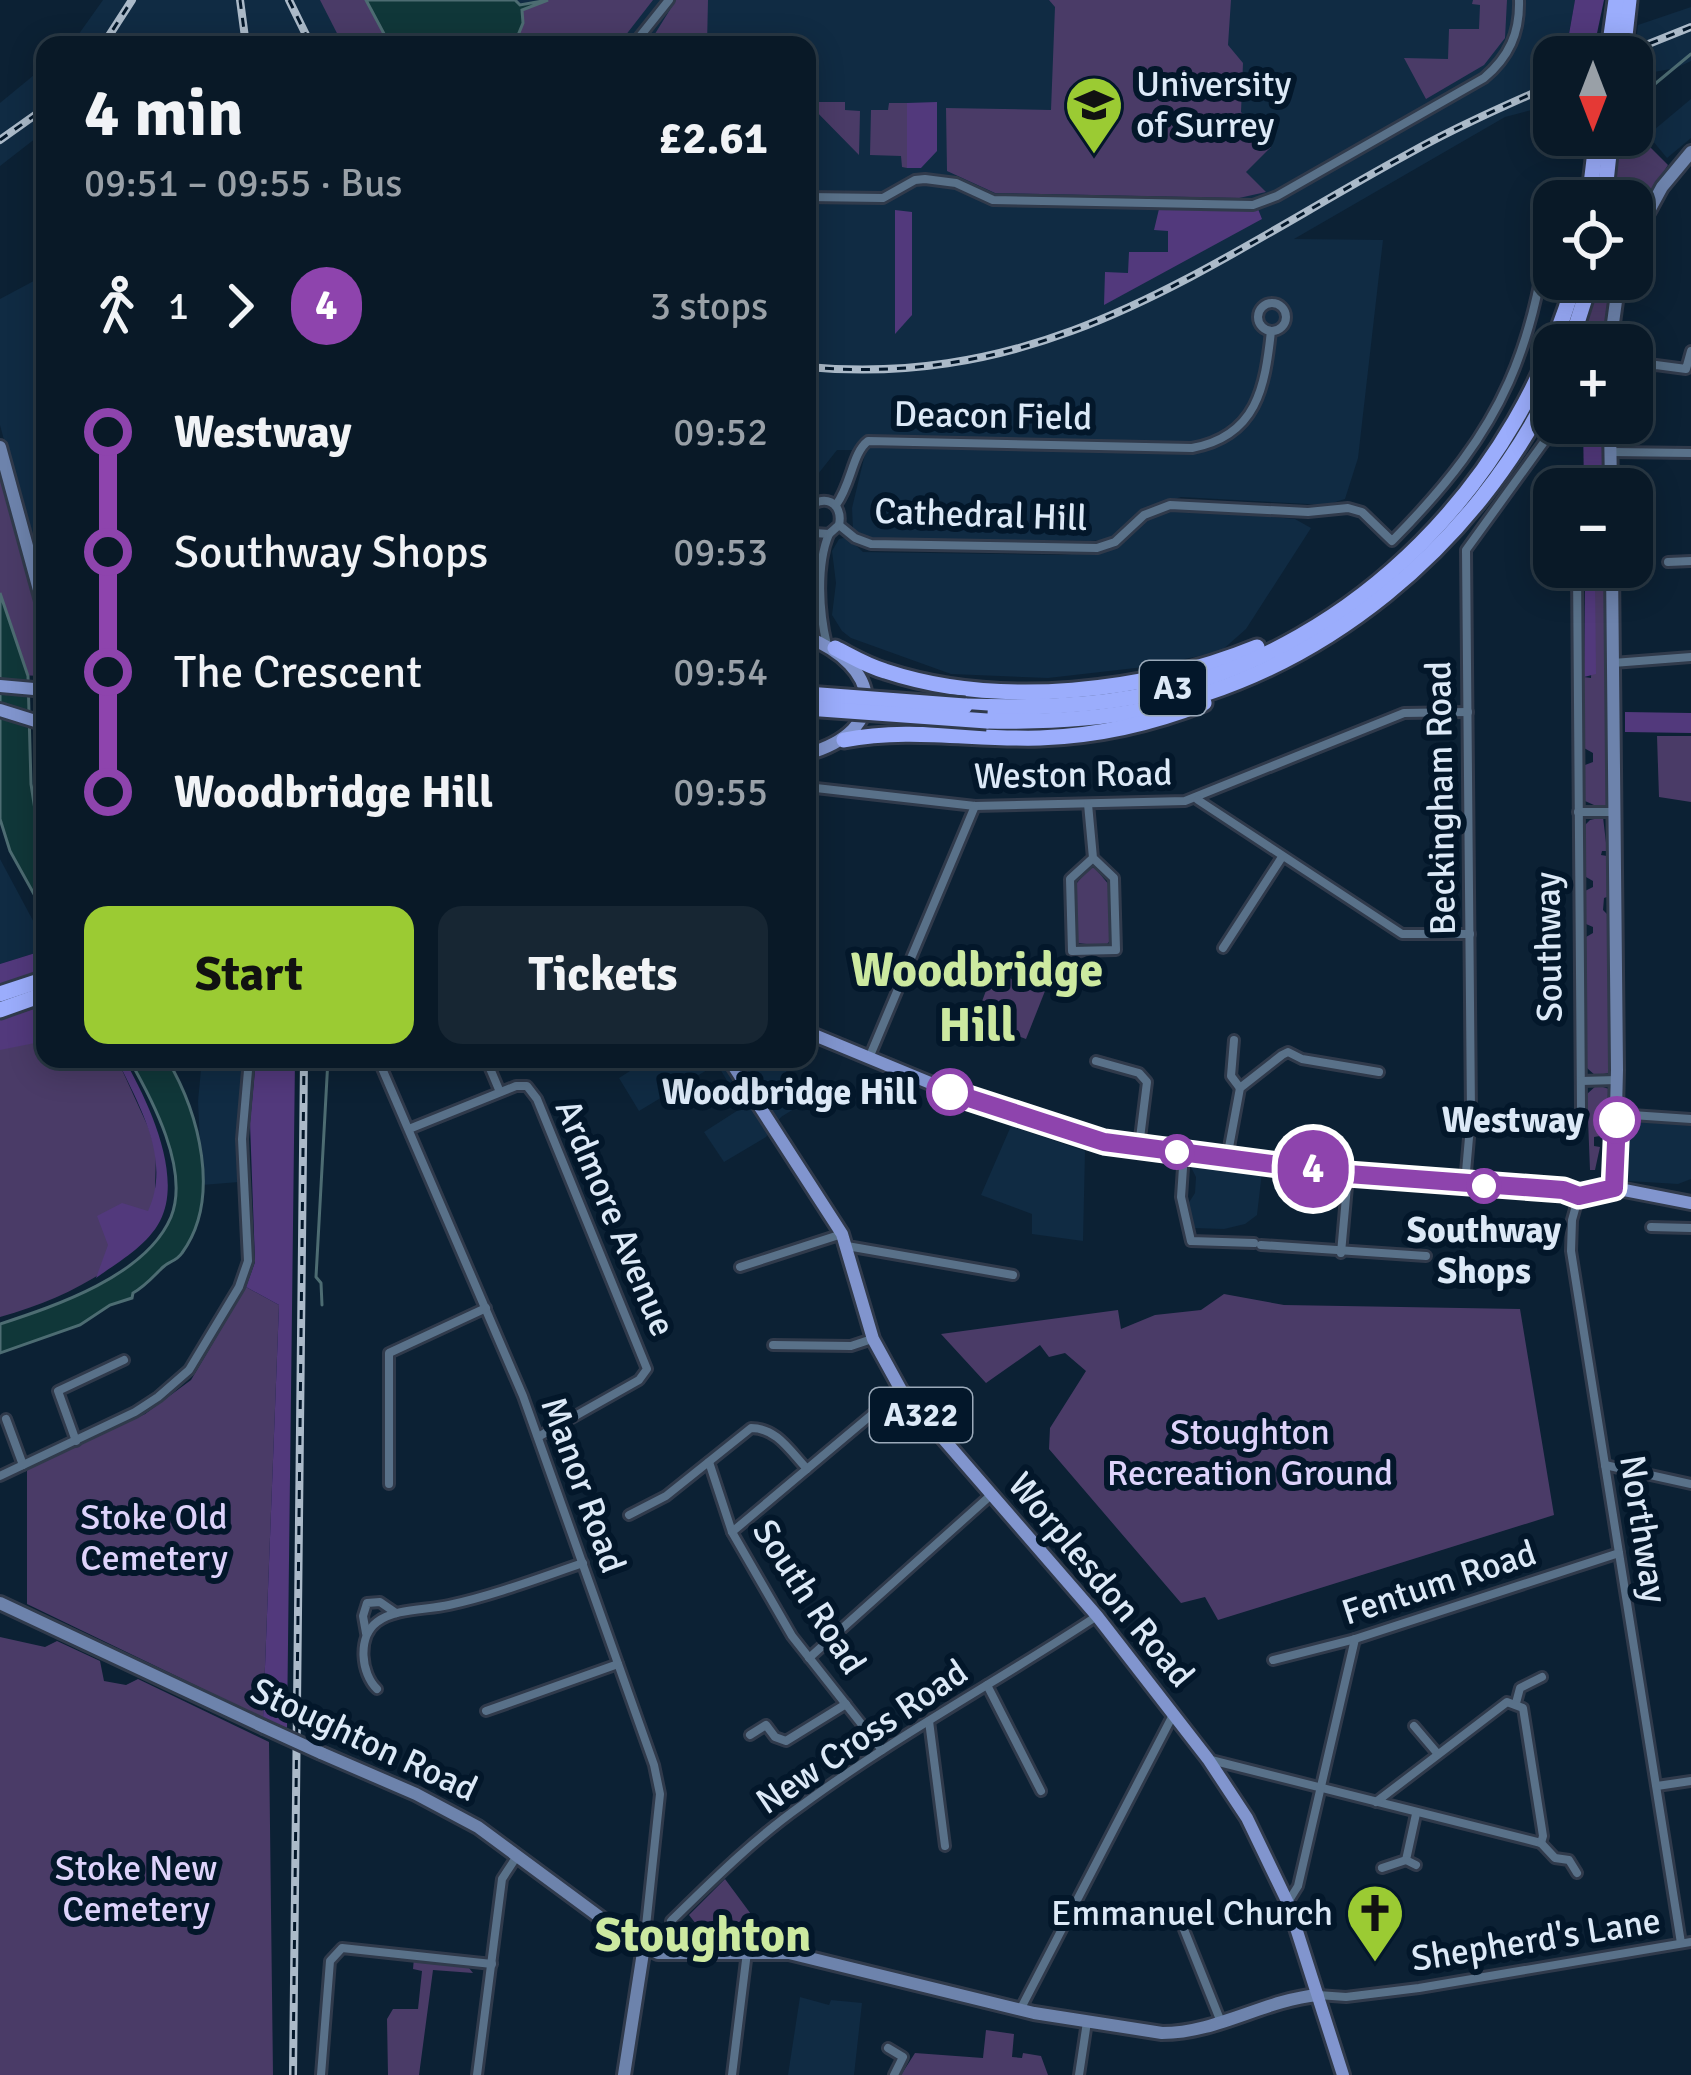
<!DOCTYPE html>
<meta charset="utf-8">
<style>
:root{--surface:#091927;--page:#172633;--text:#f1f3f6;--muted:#99a0a7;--line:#293844;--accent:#9bcb33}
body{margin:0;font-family:Signika,sans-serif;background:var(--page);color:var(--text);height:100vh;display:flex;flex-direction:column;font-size:45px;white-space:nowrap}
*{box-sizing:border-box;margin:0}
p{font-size:39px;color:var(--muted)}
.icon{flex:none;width:66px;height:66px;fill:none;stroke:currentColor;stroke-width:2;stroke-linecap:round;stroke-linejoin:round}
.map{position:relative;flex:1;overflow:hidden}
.panel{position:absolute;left:36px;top:36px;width:780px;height:1032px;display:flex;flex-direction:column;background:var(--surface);border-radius:24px;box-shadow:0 6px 30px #0003,0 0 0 3px var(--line)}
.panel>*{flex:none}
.badge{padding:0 24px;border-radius:39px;font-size:42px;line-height:78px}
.needle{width:78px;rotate:180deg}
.tools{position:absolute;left:1533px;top:36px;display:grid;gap:24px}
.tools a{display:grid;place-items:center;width:120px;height:120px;border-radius:24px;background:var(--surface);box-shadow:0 6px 30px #0003,0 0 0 3px var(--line);font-size:60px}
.map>.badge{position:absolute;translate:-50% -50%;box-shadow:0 0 0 6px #fff}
.legs{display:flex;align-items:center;gap:18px;height:132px;padding:0 48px;font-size:39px}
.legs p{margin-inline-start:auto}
.head{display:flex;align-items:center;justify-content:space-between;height:204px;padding:0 48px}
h1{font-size:66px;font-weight:700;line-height:90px}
.action{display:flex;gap:24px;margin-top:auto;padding:24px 48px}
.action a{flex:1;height:138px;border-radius:24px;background:var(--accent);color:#111;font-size:48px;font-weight:700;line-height:138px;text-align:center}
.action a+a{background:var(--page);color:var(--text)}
ul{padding:0 48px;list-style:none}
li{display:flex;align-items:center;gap:42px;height:120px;font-size:45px}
li i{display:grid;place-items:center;width:18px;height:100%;margin:0 15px;background:currentColor}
li i::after{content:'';width:30px;height:30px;margin:-15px;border:9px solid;border-radius:50%;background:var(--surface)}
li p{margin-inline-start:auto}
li:first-child i{background:linear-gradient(#0000 50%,currentColor 0)}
li:last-child i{background:linear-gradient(currentColor 50%,#0000 0)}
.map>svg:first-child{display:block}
.built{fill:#102b43}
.green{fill:#4a3b67}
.forest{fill:#52397c}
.water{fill:#103739;stroke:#4d6c72;stroke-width:3}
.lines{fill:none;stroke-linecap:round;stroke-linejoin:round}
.stream{stroke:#4d6c72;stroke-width:3}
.street-casing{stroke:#303a4b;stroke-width:14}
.secondary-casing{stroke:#303a4b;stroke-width:18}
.primary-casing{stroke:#303a4b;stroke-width:18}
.highway-casing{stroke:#303a4b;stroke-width:21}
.street{stroke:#597189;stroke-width:8}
.secondary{stroke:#6d83ac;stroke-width:12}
.primary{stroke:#8195ce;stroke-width:12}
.highway{stroke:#9badfc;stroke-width:15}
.rail-casing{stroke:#abbac9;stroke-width:8}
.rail{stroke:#03172a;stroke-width:3;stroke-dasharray:9;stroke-linecap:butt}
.secondary-bridge-casing{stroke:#303a4b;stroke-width:18;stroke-linecap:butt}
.highway-bridge-casing{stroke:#303a4b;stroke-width:21;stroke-linecap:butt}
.secondary-bridge{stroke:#6d83ac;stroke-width:12}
.highway-bridge{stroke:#9badfc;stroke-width:15}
.line-1-casing{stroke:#fff;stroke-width:27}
.line-1{stroke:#8e44ad;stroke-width:18}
.stop-1-dot{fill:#fff;stroke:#8e44ad;stroke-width:6}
.labels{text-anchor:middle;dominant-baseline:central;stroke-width:12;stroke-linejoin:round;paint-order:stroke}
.shield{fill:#03172a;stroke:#9baaba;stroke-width:3}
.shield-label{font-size:33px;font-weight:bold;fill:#dce9f7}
.poi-label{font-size:36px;fill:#dce9f7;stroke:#03172a;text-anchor:start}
.street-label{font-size:36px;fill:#dce9f7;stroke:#03172a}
.stop-label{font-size:36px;font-weight:bold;fill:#dce9f7;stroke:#03172a;text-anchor:end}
.park-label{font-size:36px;fill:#ded3fb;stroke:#03172a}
.district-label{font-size:48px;font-weight:bold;fill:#cce9a0;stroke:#03172a}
</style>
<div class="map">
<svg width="1691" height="2075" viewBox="0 0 1691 2075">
<rect width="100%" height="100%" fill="#0c2134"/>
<g class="built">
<path d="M103,0H1575L1565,57H1554V104L1505,117L1294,239L1383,240L1358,458L1345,499L1326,505L1181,497L1140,511L1110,539L1091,541L869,539L853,529L852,508L866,450H837L807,488V45H71Z"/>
<path d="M1691,7V61L1676,68L1632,76L1638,25Z"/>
<path d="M45,66V131L0,166V103Z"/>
<path d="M1691,99V138L1667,158L1648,135Z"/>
<path d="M45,275V593L0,425V299Z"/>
<path d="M1186,509L1295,519L1311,528L1246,629L1220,652L1144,667L1048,678L951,674L851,638L842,631L832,615L836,583L832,551L839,539L847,537L863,552L1061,555L1103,551L1154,515Z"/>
<path d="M0,859L45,943V950L0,964Z"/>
<path d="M202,1059H245L237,1126L239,1182L202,1185L198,1101Z"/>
<path d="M649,1059H785L783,1066L805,1102L781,1117L766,1137L724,1162L704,1132L743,1107L717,1064L639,1111L619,1078Z"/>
<path d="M1627,1121L1691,1124V1179L1678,1184L1628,1181Z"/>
<path d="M1011,1126L1085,1151L1083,1241L1032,1234V1214L981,1195Z"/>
<path d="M1189,1163L1262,1172L1257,1215L1245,1224L1224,1229L1194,1228L1188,1204L1195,1193L1196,1177Z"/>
<path d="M800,1997L829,2005L831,2000L862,2003L854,2075H788Z"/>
</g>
<g class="green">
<path d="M320,0H366L390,45H343Z"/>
<path d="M548,0H653L618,45H514L523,23L521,10Z"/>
<path d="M676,0H708L707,45H640L653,37Z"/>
<path d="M1049,0H1231L1228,45L1243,63L1241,112L1271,147L1246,172L1266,192L1239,198L995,193L947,171L946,108L1051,110L1055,7Z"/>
<path d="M1473,0H1507L1505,38L1484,65L1426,99L1404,58L1448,59L1449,29H1479L1480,5L1472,4Z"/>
<path d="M807,102H845V110L860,111L859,155Z"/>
<path d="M889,103H907V168L902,167L901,156L870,155L871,110H888Z"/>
<path d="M1632,129L1668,165L1632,221V201H1612L1620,135H1632Z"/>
<path d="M1599,279H1612L1604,345L1578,343Z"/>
<path d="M0,475L45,624L39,676L20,675L0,596Z"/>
<path d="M1595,577L1606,584L1607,806L1603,809L1585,801V765L1593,762V753L1584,748V677L1591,678Z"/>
<path d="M1657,736H1691V802L1659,797Z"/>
<path d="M1603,817L1607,851H1602L1601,855L1607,856V897L1604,898L1603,910L1610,917L1611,1067L1608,1073L1596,1076L1587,1068L1586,937L1593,933V927L1586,924L1585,891L1593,887V881L1586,877L1585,825L1590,820Z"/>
<path d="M1089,868H1095L1110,886L1111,940L1105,946L1077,943L1072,889Z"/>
<path d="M993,972L1045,991L1026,1039L975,1020Z"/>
<path d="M45,1034V1059H117L149,1129L156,1153L154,1229C111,1275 60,1300 0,1317V1049Z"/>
<path d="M1597,1085L1609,1089L1611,1113L1600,1114V1136L1594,1137V1146L1600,1147L1595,1170H1590L1587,1094Z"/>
<path d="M246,1287L279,1305L263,1718L27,1604V1470L145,1414L191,1380Z"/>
<path d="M1224,1294L1284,1305L1520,1309L1554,1515L1218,1620L1205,1597L1181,1603L1049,1449L1050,1428L1086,1371L1065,1353L1049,1357L1040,1345L986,1383L941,1334L1118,1310L1121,1329L1155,1315L1201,1310Z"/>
<path d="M0,1637L45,1647L57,1641L100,1661L104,1681L126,1685L138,1679L269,1742L273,2075H0Z"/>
<path d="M725,1879L773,1944L674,1947L696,1924L689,1915Z"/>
<path d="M414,1958L469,1968L473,1973L433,1970L419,2075H388L387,2019L393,2009H418L422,1971L413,1969Z"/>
<path d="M986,2030L1014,2034L1012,2057L1022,2058L1023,2053L1041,2056L1048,2075H901L915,2053L983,2058Z"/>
</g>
<g class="forest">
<path d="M1575,0H1604L1592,57H1565Z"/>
<path d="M937,102V151L921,168H907V103Z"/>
<path d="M1159,209H1258L1262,219L1104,305L1105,272L1128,273L1129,252H1168V231L1154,230Z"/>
<path d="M895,210L912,212V315L895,334Z"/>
<path d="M1583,423H1603L1604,489H1584Z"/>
<path d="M1595,577L1596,674L1584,677L1585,585Z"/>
<path d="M1625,712L1691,713V733L1625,732Z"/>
<path d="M45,950V972L0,989V964Z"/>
<path d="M45,1005V1041L0,1050V1020Z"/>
<path d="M117,1059H124C147,1099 184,1175 160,1221C147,1246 118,1262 96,1278L108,1245L97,1216L122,1203L148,1211C172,1159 139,1106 117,1059Z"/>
<path d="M256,1059H295L287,1728L263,1718L279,1305L246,1287L255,1262L250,1123Z"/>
</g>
<g class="water">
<path d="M366,0H515L520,5L548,0L522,10L523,23L514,45H390Z"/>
<path d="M0,593L28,676L31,784L38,829L45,842V914L10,851L0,819Z"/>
<path d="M129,1059H167C199,1113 222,1198 182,1253C176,1262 168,1261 161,1269C151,1279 144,1287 133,1293L132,1298L110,1305L80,1325L0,1353V1324C55,1306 146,1276 171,1217C190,1170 152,1099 129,1059Z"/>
</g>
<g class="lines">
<g class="stream">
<path d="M1650,88L1691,54"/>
<path d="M322,1305L321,1283L316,1277L328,1059"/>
</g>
<defs>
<g id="street">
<path d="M633,45L669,0"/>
<path d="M807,197L883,198L915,180L925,179L956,183L993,200L1253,205L1277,196L1484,78C1509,57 1520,33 1519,0"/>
<circle cx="1272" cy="317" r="14"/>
<path d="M1632,371L1656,365L1686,369L1691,351"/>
<path d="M1611,452L1691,453"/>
<path d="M836,505C852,483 852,453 868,441L1192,448C1257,436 1265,387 1271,331"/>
<path d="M807,510C822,492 844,502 839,525L829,534L815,533L807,524"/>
<path d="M839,525L855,538L871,544L1097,548L1115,542L1144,515L1170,505L1308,512L1348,508L1362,512L1392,541C1506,426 1536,349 1553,190"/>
<path d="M1668,562L1691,561"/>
<path d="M1577,567L1581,1108"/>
<path d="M1577,574L1612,573"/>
<path d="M807,604L811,581L808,528"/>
<path d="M827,645C819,612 816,565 829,534"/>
<path d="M1613,663L1691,657"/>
<path d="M807,787L975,806L1185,801L1404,713L1468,712"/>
<path d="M1198,800L1402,934H1470"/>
<path d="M1088,804L1093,858L1114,878L1116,950L1072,951L1070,879L1093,858"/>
<path d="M1578,812H1613"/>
<path d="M1223,948L1282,857"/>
<path d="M1234,1040L1231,1076L1240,1088"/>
<path d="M869,1058L975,806"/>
<path d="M378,1059L523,1396L654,1765L660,1794L644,1945"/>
<path d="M486,1059L500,1092"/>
<path d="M1096,1061L1139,1073L1147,1082L1139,1146"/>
<path d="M1581,1081L1617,1080"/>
<path d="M1617,1114L1691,1119"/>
<path d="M409,1129L516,1086H527L537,1099L647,1369L639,1380L538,1437"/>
<path d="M1184,1153L1181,1197L1191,1241L1254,1243"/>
<path d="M1227,1158L1240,1088L1282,1055L1288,1052L1302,1059L1379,1072"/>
<path d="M1465,1183L1471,1115L1466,550L1547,438"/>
<path d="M1579,1195L1572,1220L1571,1251L1681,1943"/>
<path d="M1651,1227L1691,1228"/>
<path d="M1261,1245L1426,1256"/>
<path d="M847,1246L1013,1275"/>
<path d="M1341,1253L1348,1175"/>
<path d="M740,1267L842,1234"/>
<path d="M773,1345L851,1346L872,1339"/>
<path d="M6,1419L23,1465"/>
<path d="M76,1441L58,1391L124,1360"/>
<path d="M709,1462L732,1532L792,1636L882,1750"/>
<path d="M1605,1465L1691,1484"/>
<path d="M0,1476L135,1412L158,1397L189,1370L239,1287L248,1261L242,1139L249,1059"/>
<path d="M389,1484V1353L486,1308"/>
<path d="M629,1515L666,1496L751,1428C777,1428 790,1451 807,1469"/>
<path d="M732,1532L901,1390"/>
<path d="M366,1633L363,1616L367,1603L380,1602L396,1613"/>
<path d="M809,1658L991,1495"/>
<path d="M1273,1660L1355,1639L1619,1553"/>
<path d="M987,1685L1041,1791"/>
<path d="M377,1689C361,1674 357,1637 377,1622C395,1608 428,1610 449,1605C495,1595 539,1578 583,1563"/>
<path d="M1516,1703L1520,1688L1542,1677"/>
<path d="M486,1711L618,1664"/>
<path d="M929,1721L945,1846"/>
<path d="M1414,1726L1437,1753"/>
<path d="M750,1735L766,1725L775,1737L786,1741L846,1704"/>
<path d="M1211,1760L1541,1843"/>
<path d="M1657,1786L1691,1781"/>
<path d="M1376,1802L1507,1702L1523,1708L1543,1836L1541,1843"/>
<path d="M1416,1814L1406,1860L1416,1865"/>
<path d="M1541,1843L1555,1858L1569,1860L1577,1873"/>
<path d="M1382,1868L1406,1860"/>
<path d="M1288,1902L1298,1886L1355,1639"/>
<path d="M1177,1912L1221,2022"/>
<path d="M671,1921C713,1880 754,1839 802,1805C896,1736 1000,1680 1097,1616"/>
<path d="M1318,1995L1346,1997L1419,1988L1691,1942"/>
<path d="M1020,2010L1173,1715"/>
<path d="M888,2048L903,2057L894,2075"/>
<path d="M321,2075L330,1961L342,1948L492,1964"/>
<path d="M477,2075L502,1879L517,1856"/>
<path d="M732,2075L747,1952"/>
<path d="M1079,2075L1087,2022"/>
</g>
<g id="secondary">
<path d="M1632,242L1662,187L1691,152"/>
<path d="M1610,345L1619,279"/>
<path d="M1610,423L1611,489"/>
<path d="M0,447L45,612"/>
<path d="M1612,567L1617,1070L1614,1188"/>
<path d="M0,1603L264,1727"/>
<path d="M321,1753L416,1794L478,1827L620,1932L658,1953H789L1034,2013L1162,2033C1217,2033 1264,2000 1318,1995"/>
<path d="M624,2075L644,1946"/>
</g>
<g id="primary">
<path d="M807,637C880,666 891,730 807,754"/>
<path d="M0,686L45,690"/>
<path d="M0,710L45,724"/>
<path d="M807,1032L969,1099L1104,1141L1348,1174L1563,1190L1579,1195L1614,1188L1691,1203"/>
<path d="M729,1059L842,1234L873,1339L901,1390L1097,1616L1208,1759L1247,1818L1288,1903L1343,2075"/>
</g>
<g id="highway">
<path d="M1625,36L1629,0"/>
<path d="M1608,57L1616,0"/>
<path d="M1589,201L1597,135"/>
<path d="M1604,201L1611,135"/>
<path d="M1570,345L1591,279"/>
<path d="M835,648C851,656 867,666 885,671C1000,709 1146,692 1257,647"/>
<path d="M965,706C1029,708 1092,707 1155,693C1360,646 1519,479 1575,279"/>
<path d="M987,721C1039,722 1092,720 1143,710C1322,674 1475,546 1554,383"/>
<path d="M844,740C909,727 974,740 1040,738C1097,736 1151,724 1204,703"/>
<path d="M0,994L45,979"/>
<path d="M0,1010L45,994"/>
</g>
</defs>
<use href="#street" class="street-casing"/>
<use href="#secondary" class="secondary-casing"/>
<use href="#primary" class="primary-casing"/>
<use href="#highway" class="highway-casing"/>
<use href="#street" class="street"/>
<use href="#secondary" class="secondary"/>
<use href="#primary" class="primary"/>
<use href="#highway" class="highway"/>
<defs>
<g id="rail">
<path d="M240,0L246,45"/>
<path d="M289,0L311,45"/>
<path d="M103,45L132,0"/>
<path d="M1616,57L1691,27"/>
<path d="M0,140L45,108"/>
<path d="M807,367C1050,389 1206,264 1406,155C1454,128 1504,106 1554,84"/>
<path d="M293,2075L304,1059"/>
</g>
</defs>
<use href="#rail" class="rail-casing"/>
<use href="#rail" class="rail"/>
<defs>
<path id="secondary-bridge" d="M264,1727L321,1753"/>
<g id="highway-bridge">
<path d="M1622,57L1625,36"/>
<path d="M807,694L965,706"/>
<path d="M807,708L987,721"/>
</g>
</defs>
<use href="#secondary-bridge" class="secondary-bridge-casing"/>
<use href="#highway-bridge" class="highway-bridge-casing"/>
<use href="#secondary-bridge" class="secondary-bridge"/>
<use href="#highway-bridge" class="highway-bridge"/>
</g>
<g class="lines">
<defs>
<path id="line-1" d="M950,1092L1104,1142L1348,1174L1563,1190L1579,1196L1614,1188L1617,1120"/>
</defs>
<use href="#line-1" class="line-1-casing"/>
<use href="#line-1" class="line-1"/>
</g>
<defs>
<symbol id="university-pin" viewBox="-11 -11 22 30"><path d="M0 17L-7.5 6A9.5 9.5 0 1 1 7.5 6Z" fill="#9bcb33" stroke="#03172a"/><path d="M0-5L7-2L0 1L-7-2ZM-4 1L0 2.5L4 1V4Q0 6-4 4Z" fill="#111"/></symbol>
<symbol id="church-pin" viewBox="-11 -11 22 30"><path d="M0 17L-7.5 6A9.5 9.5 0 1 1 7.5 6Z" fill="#9bcb33" stroke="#03172a"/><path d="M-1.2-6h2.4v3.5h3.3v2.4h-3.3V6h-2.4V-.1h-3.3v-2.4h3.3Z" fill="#111"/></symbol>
</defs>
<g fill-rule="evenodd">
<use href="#university-pin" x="1061" y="72" width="66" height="90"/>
<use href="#church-pin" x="1342" y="1880" width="66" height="90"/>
</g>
<g class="stop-1-dot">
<circle cx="950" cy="1092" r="21"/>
<circle cx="1617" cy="1120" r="21"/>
<circle cx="1177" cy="1152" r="15"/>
<circle cx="1484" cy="1186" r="15"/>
</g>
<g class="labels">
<g class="shield">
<rect x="1140" y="661" width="66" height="54" rx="9"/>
<rect x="870" y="1388" width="102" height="54" rx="9"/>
</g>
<g class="shield-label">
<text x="1173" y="688">A3</text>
<text x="921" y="1415">A322</text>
</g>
<g class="poi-label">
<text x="1136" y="84">University<tspan x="1136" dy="41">of Surrey</tspan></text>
<text x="1333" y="1913" text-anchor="end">Emmanuel Church</text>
</g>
<g class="street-label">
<text transform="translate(993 416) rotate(1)">Deacon Field</text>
<text transform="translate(981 515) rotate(2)">Cathedral Hill</text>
<text transform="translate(1073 775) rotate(-1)">Weston Road</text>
<text transform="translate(1441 798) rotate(-91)">Beckingham Road</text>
<text transform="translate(1549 947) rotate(-91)">Southway</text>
<text transform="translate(615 1218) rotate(67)">Ardmore Avenue</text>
<text transform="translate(583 1485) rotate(70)">Manor Road</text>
<text transform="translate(1643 1529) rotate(81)">Northway</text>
<text transform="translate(1101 1580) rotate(50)">Worplesdon Road</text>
<text transform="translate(1439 1583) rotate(-18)">Fentum Road</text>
<text transform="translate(809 1597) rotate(57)">South Road</text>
<text transform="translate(862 1737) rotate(-34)">New Cross Road</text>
<text transform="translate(364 1740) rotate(25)">Stoughton Road</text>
<text transform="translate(1536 1940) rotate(-9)">Shepherd's Lane</text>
</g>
<g class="stop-label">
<text x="917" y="1092">Woodbridge Hill</text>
<text x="1584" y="1120">Westway</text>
<text x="1484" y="1230" text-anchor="middle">Southway<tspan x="1484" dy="41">Shops</tspan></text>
</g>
<g class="park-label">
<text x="1250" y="1432">Stoughton<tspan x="1250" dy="41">Recreation Ground</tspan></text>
<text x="154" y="1517">Stoke Old<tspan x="154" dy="41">Cemetery</tspan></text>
<text x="136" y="1868">Stoke New<tspan x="136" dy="41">Cemetery</tspan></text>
</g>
<g class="district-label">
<text x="977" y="970">Woodbridge<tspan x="977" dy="55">Hill</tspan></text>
<text x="703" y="1935">Stoughton</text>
</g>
</g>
</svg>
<div class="tools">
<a><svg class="needle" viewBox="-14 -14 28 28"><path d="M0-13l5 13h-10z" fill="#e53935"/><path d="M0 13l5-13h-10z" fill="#99a0a7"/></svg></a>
<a><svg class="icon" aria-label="locate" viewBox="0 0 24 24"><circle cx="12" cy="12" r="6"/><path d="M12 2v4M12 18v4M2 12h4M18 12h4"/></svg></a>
<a>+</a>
<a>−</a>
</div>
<b class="badge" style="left:1313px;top:1169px;background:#8e44ad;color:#fff">4</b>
<section class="panel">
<div class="head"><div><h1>4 min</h1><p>09:51 – 09:55 · Bus</p></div><b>£2.61</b></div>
<div class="legs"><svg class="icon" aria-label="walk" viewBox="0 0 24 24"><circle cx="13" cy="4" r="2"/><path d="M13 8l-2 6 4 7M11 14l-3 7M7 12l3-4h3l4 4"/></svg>1<svg class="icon" aria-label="forward" viewBox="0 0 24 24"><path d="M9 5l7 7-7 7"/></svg><b class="badge" style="background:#8e44ad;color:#fff">4</b><p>3 stops</p></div>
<ul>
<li><i style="color:#8e44ad"></i><b>Westway</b><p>09:52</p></li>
<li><i style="color:#8e44ad"></i><span>Southway Shops</span><p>09:53</p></li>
<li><i style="color:#8e44ad"></i><span>The Crescent</span><p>09:54</p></li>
<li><i style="color:#8e44ad"></i><b>Woodbridge Hill</b><p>09:55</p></li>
</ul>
<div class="action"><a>Start</a><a>Tickets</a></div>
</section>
</div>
